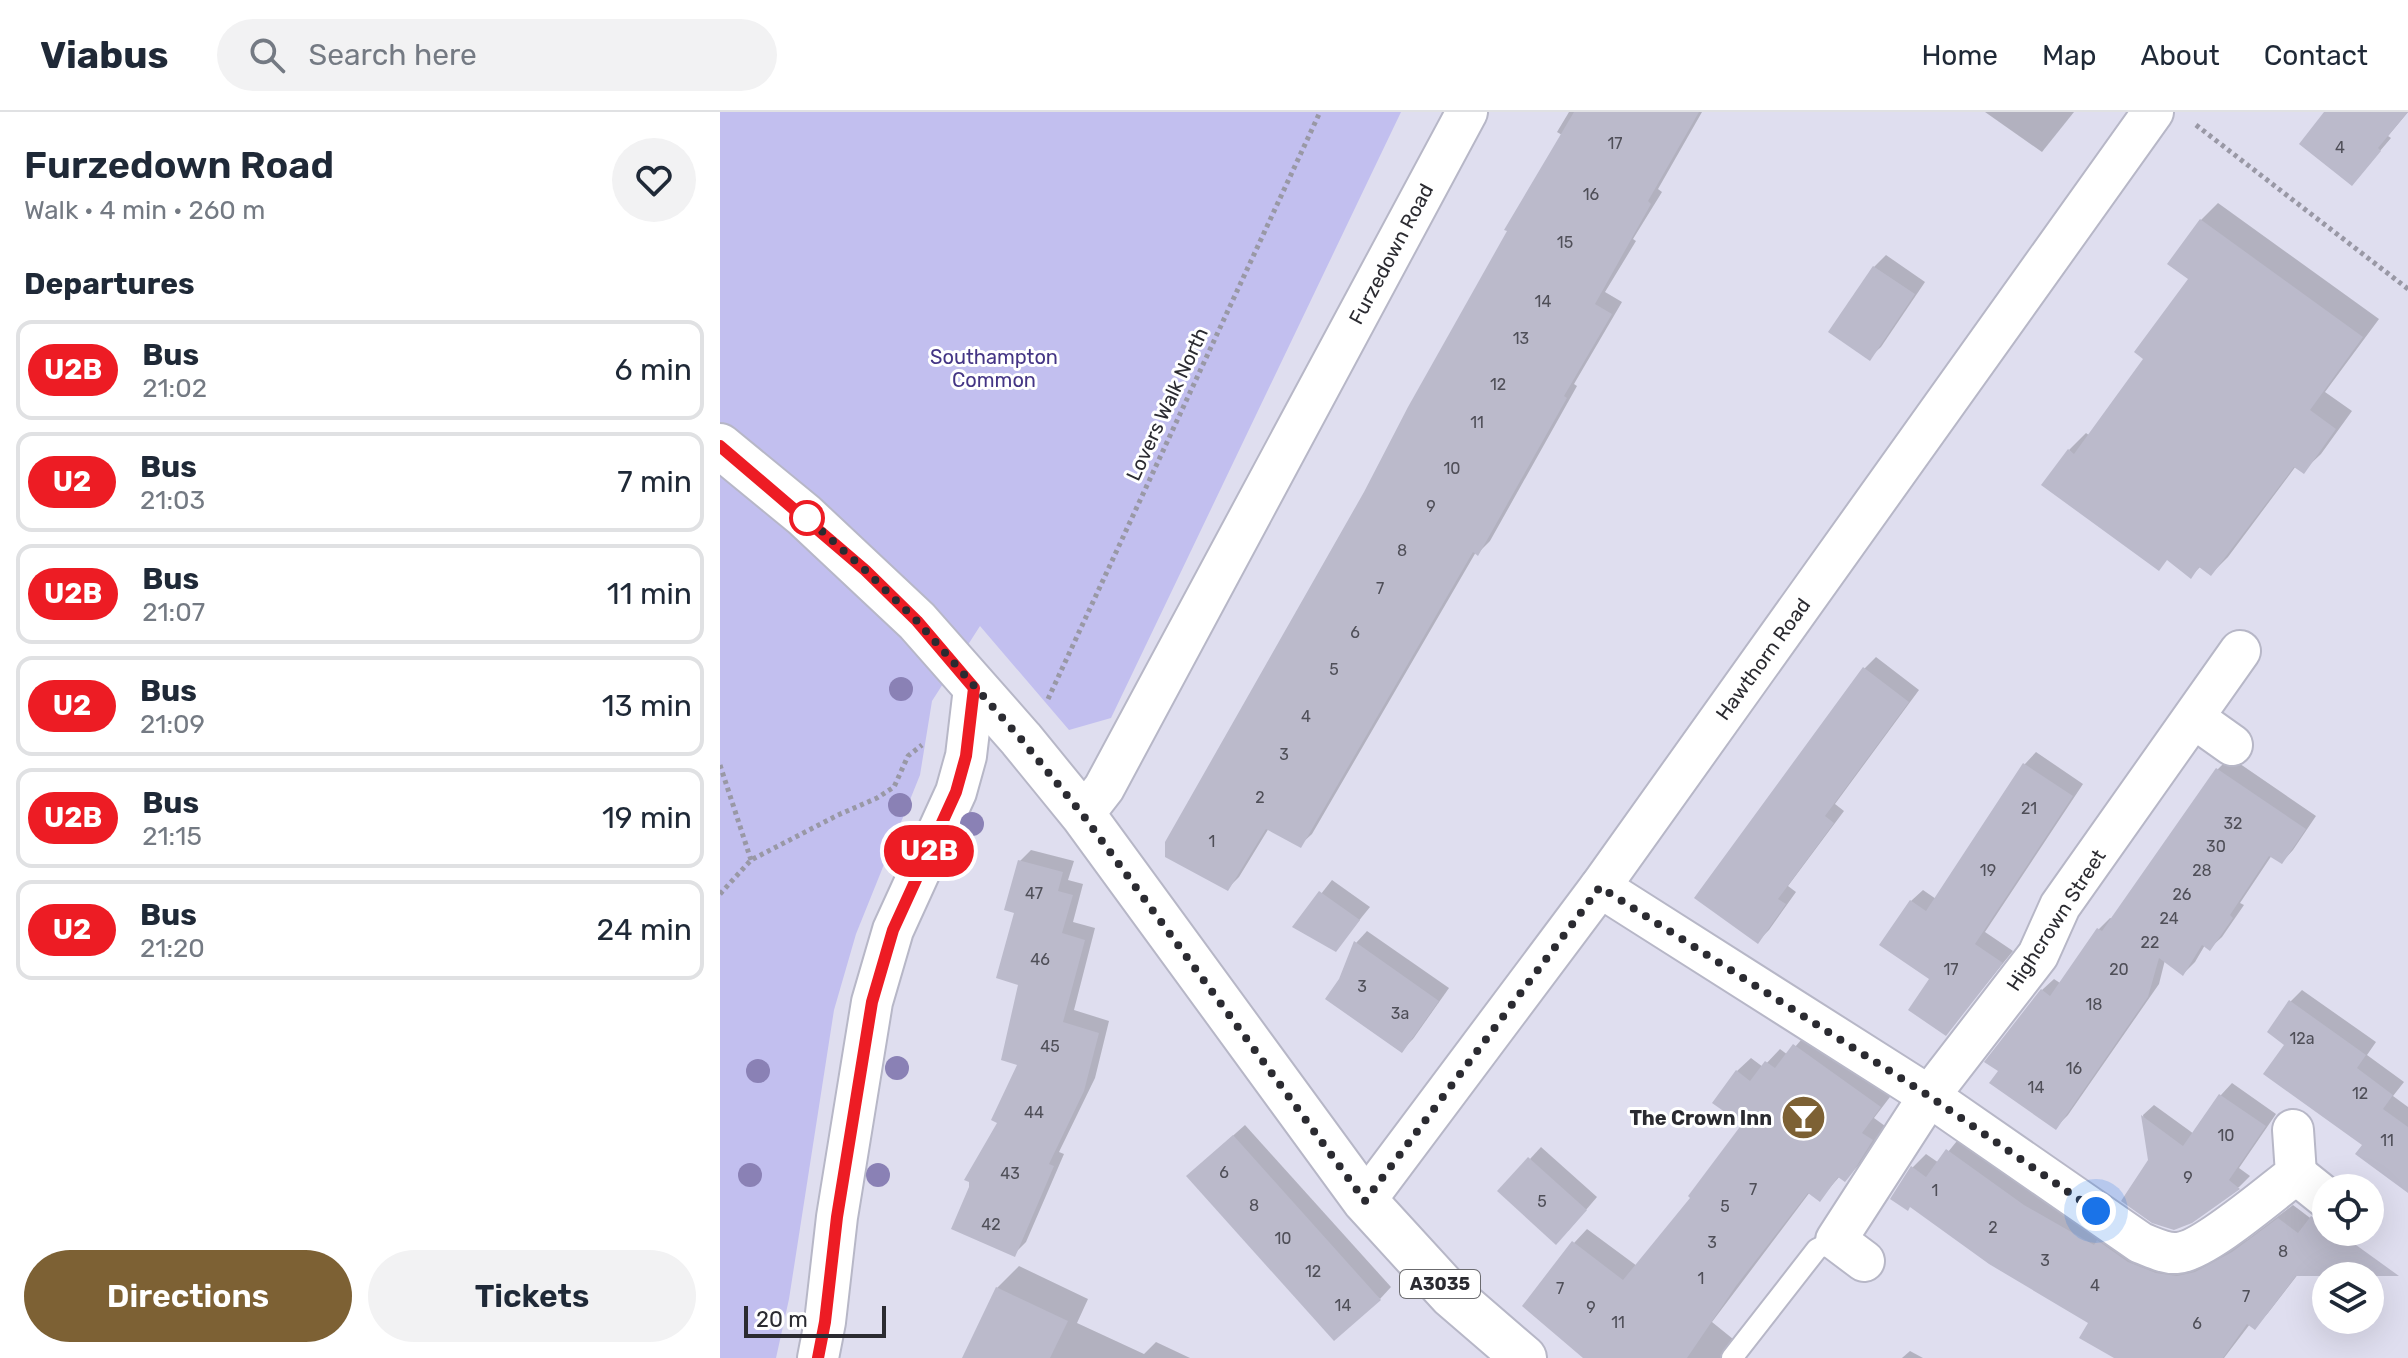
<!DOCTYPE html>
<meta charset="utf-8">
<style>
:root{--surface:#fff;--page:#f2f2f3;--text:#1f2937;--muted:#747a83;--line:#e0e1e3;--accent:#7d6134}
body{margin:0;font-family:Rubik,sans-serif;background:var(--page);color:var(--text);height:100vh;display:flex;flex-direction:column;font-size:30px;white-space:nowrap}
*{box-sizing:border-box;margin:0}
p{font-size:26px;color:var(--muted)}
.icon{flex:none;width:44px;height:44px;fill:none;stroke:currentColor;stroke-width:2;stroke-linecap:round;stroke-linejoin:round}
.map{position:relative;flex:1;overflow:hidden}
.side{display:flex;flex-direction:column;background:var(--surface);width:720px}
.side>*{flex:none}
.badge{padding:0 16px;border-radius:26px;font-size:28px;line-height:52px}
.tools{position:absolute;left:1592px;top:1062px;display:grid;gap:16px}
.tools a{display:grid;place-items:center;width:72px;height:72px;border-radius:50%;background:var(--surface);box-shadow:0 8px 32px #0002;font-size:40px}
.scale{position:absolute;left:24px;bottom:20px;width:142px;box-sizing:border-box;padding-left:8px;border:4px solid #2b2b31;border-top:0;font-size:22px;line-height:28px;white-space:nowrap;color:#2b2b31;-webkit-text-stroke:6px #fff;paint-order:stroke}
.you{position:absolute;width:40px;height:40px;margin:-20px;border:6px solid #fff;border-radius:50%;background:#1a73e8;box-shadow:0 0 0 12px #1a73e833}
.map>.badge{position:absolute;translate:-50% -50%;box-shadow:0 0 0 4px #fff}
h2{padding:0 24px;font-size:30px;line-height:72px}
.round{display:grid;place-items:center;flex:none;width:84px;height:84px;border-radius:42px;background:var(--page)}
.overview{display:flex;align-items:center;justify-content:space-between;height:136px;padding:0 24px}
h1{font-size:38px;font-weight:600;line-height:60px}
.cta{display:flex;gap:16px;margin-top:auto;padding:16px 24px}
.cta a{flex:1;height:92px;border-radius:48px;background:var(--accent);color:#fff;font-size:32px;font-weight:600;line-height:92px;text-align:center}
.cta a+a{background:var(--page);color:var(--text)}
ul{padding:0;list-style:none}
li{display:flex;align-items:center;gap:24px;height:100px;margin:0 16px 12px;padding:0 8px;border:4px solid var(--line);border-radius:16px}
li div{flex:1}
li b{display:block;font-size:30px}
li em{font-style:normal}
li .badge{min-width:88px;font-weight:700;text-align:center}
header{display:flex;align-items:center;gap:48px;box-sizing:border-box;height:112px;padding:0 40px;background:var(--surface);border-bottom:2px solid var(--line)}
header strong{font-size:38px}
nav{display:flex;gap:44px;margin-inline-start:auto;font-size:28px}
.search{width:560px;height:72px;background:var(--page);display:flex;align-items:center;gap:20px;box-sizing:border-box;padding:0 28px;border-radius:44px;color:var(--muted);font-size:30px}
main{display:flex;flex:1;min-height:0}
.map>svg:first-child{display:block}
.green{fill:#c2bfef}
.shadow{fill:#0003}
.building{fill:#bbbacb}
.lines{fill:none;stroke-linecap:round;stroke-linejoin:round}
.service-casing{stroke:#b7b7c7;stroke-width:24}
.minor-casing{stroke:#b7b7c7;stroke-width:44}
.primary-casing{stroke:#b7b7c7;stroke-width:48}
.path{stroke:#9998a5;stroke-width:5;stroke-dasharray:4 4;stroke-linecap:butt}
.service{stroke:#fff;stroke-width:20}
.minor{stroke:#fff;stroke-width:40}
.primary{stroke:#fff;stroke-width:44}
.tree{fill:#8a81b5}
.line-casing{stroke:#fff;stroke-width:18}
.line{stroke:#ed1c24;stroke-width:12}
.walk{stroke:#2b2b31;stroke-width:8;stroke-dasharray:0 14.4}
.stop-dot{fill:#fff;stroke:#ed1c24;stroke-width:4}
.labels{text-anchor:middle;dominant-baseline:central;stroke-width:6;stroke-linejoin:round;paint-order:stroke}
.number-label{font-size:16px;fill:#4f4f58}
.shield{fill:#fff;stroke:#6b6b6f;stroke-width:2}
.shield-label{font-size:18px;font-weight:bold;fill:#2b2b31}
.street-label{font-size:20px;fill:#2b2b31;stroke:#fff}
.park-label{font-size:20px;fill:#443585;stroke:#fff}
.poi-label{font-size:20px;font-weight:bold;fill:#2b2b31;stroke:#fff;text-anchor:end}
</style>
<header>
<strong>Viabus</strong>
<div class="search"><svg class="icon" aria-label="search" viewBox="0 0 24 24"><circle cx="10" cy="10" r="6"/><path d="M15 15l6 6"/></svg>Search here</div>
<nav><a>Home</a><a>Map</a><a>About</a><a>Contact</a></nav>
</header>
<main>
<section class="side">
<div class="overview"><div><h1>Furzedown Road</h1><p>Walk · 4 min · 260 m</p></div><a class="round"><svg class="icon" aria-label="heart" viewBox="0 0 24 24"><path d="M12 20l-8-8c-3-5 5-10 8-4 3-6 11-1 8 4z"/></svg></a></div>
<h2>Departures</h2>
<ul>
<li><span class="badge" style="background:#ed1c24;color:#fff">U2B</span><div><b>Bus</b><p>21:02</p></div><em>6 min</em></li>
<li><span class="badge" style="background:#ed1c24;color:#fff">U2</span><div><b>Bus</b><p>21:03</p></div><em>7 min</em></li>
<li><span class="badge" style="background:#ed1c24;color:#fff">U2B</span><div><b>Bus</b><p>21:07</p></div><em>11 min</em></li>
<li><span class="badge" style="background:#ed1c24;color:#fff">U2</span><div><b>Bus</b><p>21:09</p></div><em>13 min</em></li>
<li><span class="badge" style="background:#ed1c24;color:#fff">U2B</span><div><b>Bus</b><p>21:15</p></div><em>19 min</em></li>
<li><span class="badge" style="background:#ed1c24;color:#fff">U2</span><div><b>Bus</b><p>21:20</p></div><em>24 min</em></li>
</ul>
<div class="cta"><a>Directions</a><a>Tickets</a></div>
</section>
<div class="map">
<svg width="1688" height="1246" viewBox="0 0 1688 1246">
<rect width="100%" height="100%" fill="#dfdeef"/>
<path class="green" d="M0,0H681L391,606L349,618L260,514L212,589L200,663L136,822L114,898L69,1187L56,1246H0Z"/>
<g class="shadow">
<path d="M849,0H982L938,77L942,80L913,127L916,129L885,180L902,190L854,272L857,274L770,429L758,441L756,440L592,722L580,733L549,716L519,765L507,777L646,381L842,23L837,20Z"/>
<path d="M1265,0H1354L1322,40Z"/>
<path d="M1606,0H1688L1668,24L1671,26L1632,72Z"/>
<path d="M1498,91L1659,207L1605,280L1632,299L1601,342L1583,359L1576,354L1508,445L1491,462L1481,454L1471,464L1349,338L1366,321L1370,324L1426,247L1471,167L1481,108Z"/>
<path d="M1166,143L1205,170L1161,235L1149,246L1154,155Z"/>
<path d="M1156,545L1199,578L1115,692L1124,699L1068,774L1076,780L1049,818L1038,829L1144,557Z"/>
<path d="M1316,640L1363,672L1265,820L1293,839L1226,921L1191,789L1203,778L1216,787L1305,652Z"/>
<path d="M1510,645L1596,704L1573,738L1562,750L1552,743L1520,791L1524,793L1502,825L1490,836L1485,833L1475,850L1463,862L1445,848L1439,872L1348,1003L1336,1015L1322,878L1334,867L1340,871L1379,817L1390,806L1393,807L1498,657Z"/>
<path d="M311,738L354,749L348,768L363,772L353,810L375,816L354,898L389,909L375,966L339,1040L344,1042L306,1130L294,1142L280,1010L300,952L301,871L297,799L300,749Z"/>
<path d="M612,768L650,795L616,837L575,815Z"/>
<path d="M647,819L729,876L693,927L681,939L621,868L636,831Z"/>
<path d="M1582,878L1656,930L1647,943L1684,970L1673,984L1688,995V1078L1644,1033L1570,890Z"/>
<path d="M1088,920L1173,981L1154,1006L1165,1014L1138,1054L1125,1067L1120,1064L1100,1087L1090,1080L992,1210L1013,1227L1012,1236L1018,1244L1025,1246H869L854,1131L867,1117L917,1154L973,1085L1025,1012L1017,959L1031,946L1043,955L1060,937L1068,943Z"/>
<path d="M1512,971L1556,1002L1519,1056L1530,1064L1519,1075L1471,1109L1430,1048L1423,1003L1434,993L1474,1022L1501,983Z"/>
<path d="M525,1013L671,1175L660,1187L480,1053Z"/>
<path d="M1241,1024L1494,1146L1528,1127L1573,1093L1610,1121L1548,1201L1535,1215L1530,1212L1504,1246H1398L1371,1211L1191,1093L1173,1086L1193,1055L1206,1042L1219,1051Z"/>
<path d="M821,1035L877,1085L848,1119L810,1047Z"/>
<path d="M299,1154L368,1187L357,1211L424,1242L436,1230L470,1246H244L277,1176Z"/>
<path d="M1190,1239L1203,1246H1182Z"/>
</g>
<g class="building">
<path d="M854,0H979L928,89L931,92L875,192L892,202L844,284L847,286L758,444L753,440L581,736L546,717L508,779L445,745V730L644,380L688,295L787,119L784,118Z"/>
<path d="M1604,0H1688L1658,36L1661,39L1632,74L1579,32Z"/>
<path d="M1480,107L1643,225L1590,298L1616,317L1584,362L1574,355L1491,464L1479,455L1471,467L1447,448L1439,459L1321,373L1348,337L1354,342L1423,247L1414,240L1468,167L1447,152Z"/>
<path d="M1153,154L1195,182L1150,249L1108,220Z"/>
<path d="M1143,555L1189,590L1105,704L1114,711L1058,787L1066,792L1038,832L974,786Z"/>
<path d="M1303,651L1353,684L1255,832L1283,851L1226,924L1188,898L1209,867L1159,833L1190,788L1206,799Z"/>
<path d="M1496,656L1586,717L1562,752L1549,744L1510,803L1513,806L1490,839L1482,833L1463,864L1439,846L1428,885L1336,1018L1269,971L1278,959L1264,950L1321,877L1330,884L1377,816L1382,819Z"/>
<path d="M298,748L343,760L338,779L353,783L342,821L365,828L343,910L379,921L364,979L329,1052L334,1054L295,1145L231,1117L249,1075V1070L244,1068L277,1011L271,1008L297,953L281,948L298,873L276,866L294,801L284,798Z"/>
<path d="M599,779L640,808L616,840L572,815Z"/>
<path d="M634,829L719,889L682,941L605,887L619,867Z"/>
<path d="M1569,888L1646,943L1637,956L1673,983L1663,997L1688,1015V1081L1635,1042L1642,1033L1543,962L1564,933L1547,920Z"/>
<path d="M1073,932L1161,995L1142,1021L1153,1028L1133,1060L1125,1070L1118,1065L1100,1090L1088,1081L1016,1174L967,1246H863L802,1194L852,1129L903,1168L970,1086L968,1084L1022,1012L992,991L1016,958L1030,969L1045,949L1055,956Z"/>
<path d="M1499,982L1546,1014L1509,1068L1520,1077L1472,1111L1454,1118L1432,1111L1401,1089L1428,1048L1421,1003L1463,1034Z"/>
<path d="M513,1023L661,1188L614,1229L466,1064Z"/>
<path d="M1226,1037L1304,1093L1374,1133L1377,1128L1408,1150L1436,1161L1457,1164L1475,1160L1512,1140L1558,1106L1578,1121L1591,1104L1606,1111V1120H1618L1679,1164H1576L1535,1218L1527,1212L1503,1246H1394L1359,1226L1368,1211L1269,1152L1190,1095L1188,1099L1170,1087L1191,1054L1206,1065Z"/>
<path d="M808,1045L867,1098L836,1133L777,1079Z"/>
<path d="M276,1175L348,1209L330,1246H242Z"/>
</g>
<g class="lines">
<defs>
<path id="service" d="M1012,1246L1097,1137L1116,1128"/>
<g id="minor">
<path d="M1474,606L1512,633"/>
<path d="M363,703L384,676L747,0"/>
<path d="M880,775L1209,984L1421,1131C1432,1135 1445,1142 1457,1141C1483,1140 1552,1080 1576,1062L1573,1018"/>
<path d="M1576,1062L1606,1086"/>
<path d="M645,1089L880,775L1433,0"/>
<path d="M1144,1149L1116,1128L1209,984L1318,843L1340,794L1520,539"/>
<path d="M98,1246L105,1210L117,1105L152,890L173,818L236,680L246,644L254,576"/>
</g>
<path id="primary" d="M0,334L84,403L197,509L301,627L363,703L645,1089L731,1183L804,1246"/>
</defs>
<use href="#service" class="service-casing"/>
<use href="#minor" class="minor-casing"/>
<use href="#primary" class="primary-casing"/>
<g class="path">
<path d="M1476,13L1688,177"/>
<path d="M328,587L600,0"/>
<path d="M0,653L31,748"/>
<path d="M0,782L31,748L118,703L157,686L174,675L188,644L202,633"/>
</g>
<use href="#service" class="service"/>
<use href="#minor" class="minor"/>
<use href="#primary" class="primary"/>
</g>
<g class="tree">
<circle cx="181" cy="577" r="12"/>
<circle cx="180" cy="693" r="12"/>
<circle cx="252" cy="712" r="12"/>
<circle cx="177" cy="956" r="12"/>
<circle cx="38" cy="959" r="12"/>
<circle cx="30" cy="1063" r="12"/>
<circle cx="158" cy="1063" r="12"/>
</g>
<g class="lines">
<defs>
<path id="line" d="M0,334L145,458L197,509L254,576L246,644L236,680L173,818L152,890L117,1105L105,1210L98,1246"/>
</defs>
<use href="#line" class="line-casing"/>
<use href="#line" class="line"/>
<path class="walk" d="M87,406L84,403L145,458L197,509L301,627L363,703L645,1089L880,775L1209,984L1376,1099"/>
</g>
<defs>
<symbol id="bar-disc" viewBox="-11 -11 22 22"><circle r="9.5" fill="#7d6134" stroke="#fff"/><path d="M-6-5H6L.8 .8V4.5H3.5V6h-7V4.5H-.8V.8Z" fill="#fff"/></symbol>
</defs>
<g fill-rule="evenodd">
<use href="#bar-disc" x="1058" y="980" width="51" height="51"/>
</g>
<circle class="stop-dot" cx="87" cy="406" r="16"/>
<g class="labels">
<g class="number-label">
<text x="895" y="31">17</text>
<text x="1620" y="35">4</text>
<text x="871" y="82">16</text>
<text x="845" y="130">15</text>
<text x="823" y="189">14</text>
<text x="801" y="226">13</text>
<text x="778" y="272">12</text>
<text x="757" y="310">11</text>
<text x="732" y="356">10</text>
<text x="711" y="394">9</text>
<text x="682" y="438">8</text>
<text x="660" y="476">7</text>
<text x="635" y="520">6</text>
<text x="614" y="557">5</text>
<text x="586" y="604">4</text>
<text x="564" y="642">3</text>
<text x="540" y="685">2</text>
<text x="1309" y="696">21</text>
<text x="1513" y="711">32</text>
<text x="492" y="729">1</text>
<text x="1496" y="734">30</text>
<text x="1268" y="758">19</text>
<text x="1482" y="758">28</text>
<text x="314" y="781">47</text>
<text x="1462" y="782">26</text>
<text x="1449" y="806">24</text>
<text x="1430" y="830">22</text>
<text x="320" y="847">46</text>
<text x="1231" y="857">17</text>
<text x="1399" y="857">20</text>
<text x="642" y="874">3</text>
<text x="1374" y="892">18</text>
<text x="680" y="901">3a</text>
<text x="1582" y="926">12a</text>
<text x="330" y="934">45</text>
<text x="1354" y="956">16</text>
<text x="1316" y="975">14</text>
<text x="1640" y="981">12</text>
<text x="314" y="1000">44</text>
<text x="1506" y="1023">10</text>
<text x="1667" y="1028">11</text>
<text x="504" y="1060">6</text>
<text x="290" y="1061">43</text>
<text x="1468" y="1065">9</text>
<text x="1033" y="1077">7</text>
<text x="1215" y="1078">1</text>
<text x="822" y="1089">5</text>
<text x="534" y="1093">8</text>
<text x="1005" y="1094">5</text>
<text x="271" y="1112">42</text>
<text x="1273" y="1115">2</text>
<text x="563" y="1126">10</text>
<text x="992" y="1130">3</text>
<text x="1563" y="1139">8</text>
<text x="1325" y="1148">3</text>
<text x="593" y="1159">12</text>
<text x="981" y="1166">1</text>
<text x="1375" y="1173">4</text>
<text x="840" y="1176">7</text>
<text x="1526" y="1184">7</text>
<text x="623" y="1193">14</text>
<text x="871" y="1195">9</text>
<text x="898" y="1210">11</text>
<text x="1477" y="1211">6</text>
</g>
<rect class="shield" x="680" y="1158" width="80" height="28" rx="6"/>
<g class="shield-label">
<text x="720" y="1172">A3035</text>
</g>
<g class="street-label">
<text transform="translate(671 142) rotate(-62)">Furzedown Road</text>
<text transform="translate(447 292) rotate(-65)">Lovers Walk North</text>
<text transform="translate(1043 547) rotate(-54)">Hawthorn Road</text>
<text transform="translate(1336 808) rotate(-57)">Highcrown Street</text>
</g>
<g class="park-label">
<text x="274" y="245">Southampton<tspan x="274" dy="23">Common</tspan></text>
</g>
<g class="poi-label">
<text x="1052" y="1006">The Crown Inn</text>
</g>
</g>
</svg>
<div class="tools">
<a><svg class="icon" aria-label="locate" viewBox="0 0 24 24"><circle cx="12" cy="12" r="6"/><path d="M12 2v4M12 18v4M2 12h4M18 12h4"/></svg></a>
<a><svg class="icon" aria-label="layers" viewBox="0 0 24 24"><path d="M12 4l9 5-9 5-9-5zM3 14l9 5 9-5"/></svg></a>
</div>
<div class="scale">20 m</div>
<div class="you" style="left:1376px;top:1099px"></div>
<b class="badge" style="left:209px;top:739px;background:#ed1c24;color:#fff">U2B</b>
</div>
</main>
